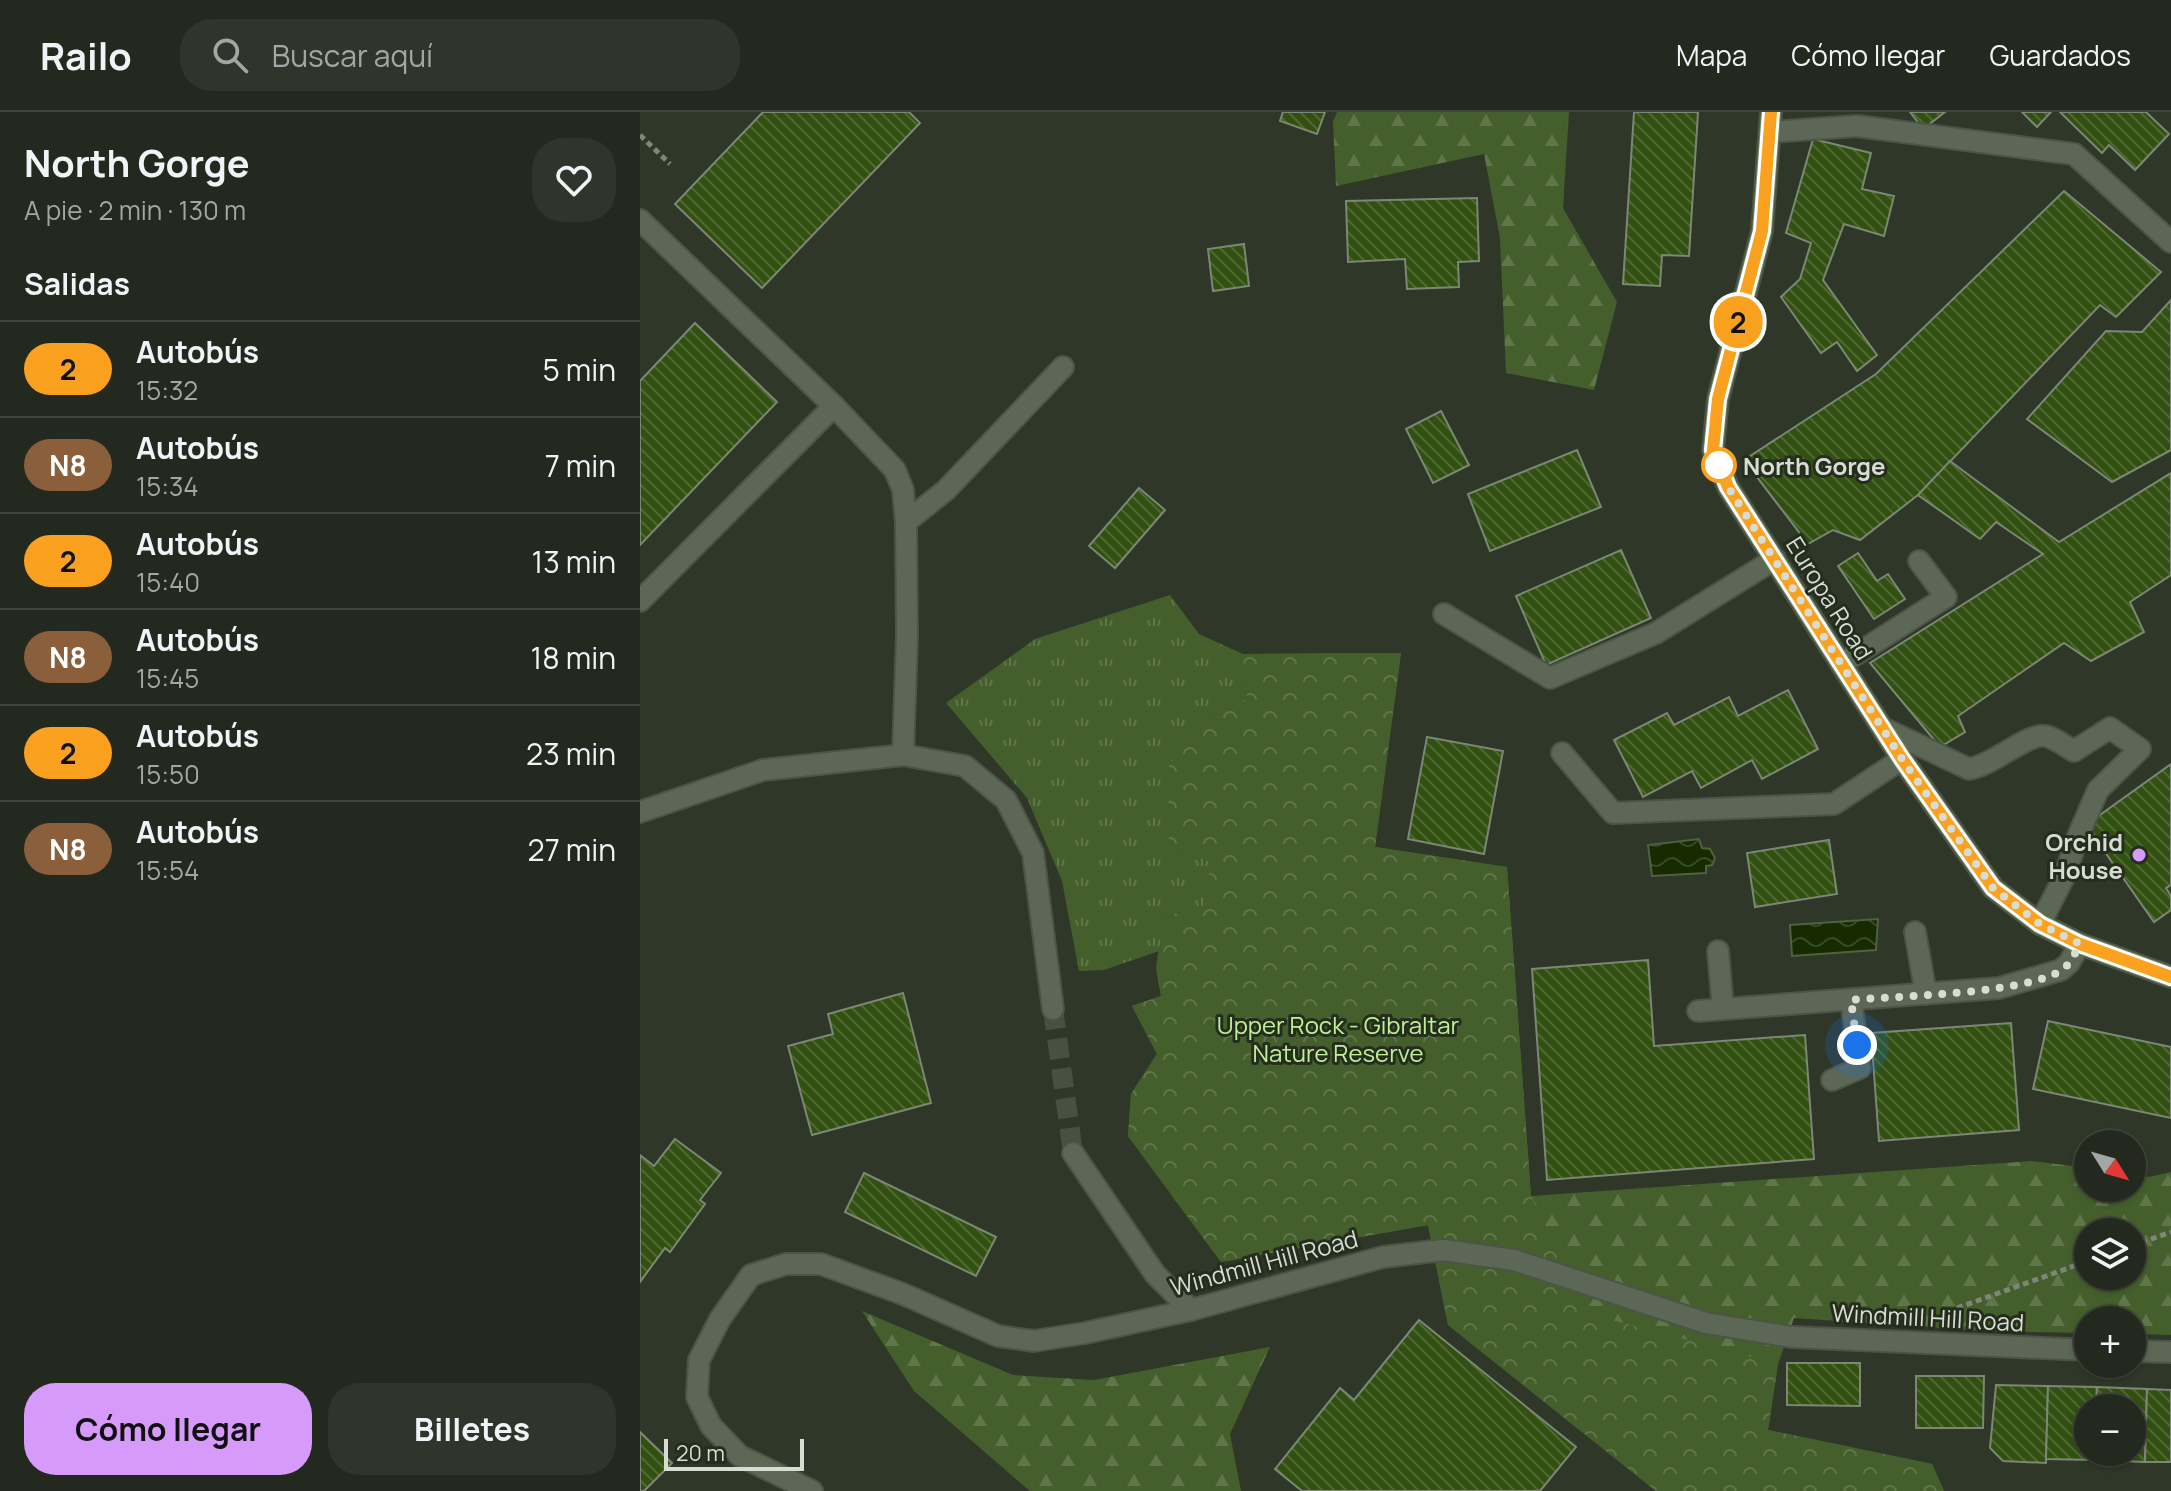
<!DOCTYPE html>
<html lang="es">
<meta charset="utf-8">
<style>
:root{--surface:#23291e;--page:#2f352b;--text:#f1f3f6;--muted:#a3a6a4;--line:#40453c;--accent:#d69bfa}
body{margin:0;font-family:Manrope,sans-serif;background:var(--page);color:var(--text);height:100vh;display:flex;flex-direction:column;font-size:30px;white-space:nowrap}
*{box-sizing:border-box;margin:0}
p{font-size:26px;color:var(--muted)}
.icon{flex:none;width:44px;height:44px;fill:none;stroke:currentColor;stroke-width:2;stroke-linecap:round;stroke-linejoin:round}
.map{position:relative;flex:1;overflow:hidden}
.sheet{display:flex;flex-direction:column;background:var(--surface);width:640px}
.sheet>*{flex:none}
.badge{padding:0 16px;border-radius:26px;font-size:28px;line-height:52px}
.needle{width:52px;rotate:127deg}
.buttons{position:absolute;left:1434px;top:1018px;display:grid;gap:16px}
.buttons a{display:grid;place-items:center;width:72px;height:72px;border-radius:50%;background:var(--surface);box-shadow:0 2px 6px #0004,0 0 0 2px var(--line);font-size:40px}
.scale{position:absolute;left:24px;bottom:20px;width:140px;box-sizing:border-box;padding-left:8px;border:4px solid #d7ddd3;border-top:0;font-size:22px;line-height:28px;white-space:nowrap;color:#d7ddd3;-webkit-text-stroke:6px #252d1e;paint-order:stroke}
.you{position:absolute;width:40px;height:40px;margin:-20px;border:6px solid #fff;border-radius:50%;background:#1a73e8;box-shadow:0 0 0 12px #1a73e833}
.map>.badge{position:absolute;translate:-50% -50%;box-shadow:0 0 0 4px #fff}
h2{padding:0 24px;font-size:30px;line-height:72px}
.round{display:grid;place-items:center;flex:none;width:84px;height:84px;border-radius:32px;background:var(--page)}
.head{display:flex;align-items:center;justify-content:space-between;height:136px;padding:0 24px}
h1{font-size:38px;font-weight:700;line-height:60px}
.action{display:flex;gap:16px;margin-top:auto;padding:16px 24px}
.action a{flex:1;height:92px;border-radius:32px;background:var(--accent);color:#111;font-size:32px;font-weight:700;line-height:92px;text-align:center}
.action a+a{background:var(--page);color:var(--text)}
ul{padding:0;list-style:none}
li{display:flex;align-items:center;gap:24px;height:96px;padding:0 24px;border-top:2px solid var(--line)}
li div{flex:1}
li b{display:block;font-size:30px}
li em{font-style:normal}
li .badge{min-width:88px;font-weight:700;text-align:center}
header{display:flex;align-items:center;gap:48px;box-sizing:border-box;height:112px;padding:0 40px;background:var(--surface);border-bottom:2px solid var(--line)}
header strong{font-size:38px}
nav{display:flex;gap:44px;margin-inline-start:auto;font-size:28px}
.search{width:560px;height:72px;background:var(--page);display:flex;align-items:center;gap:20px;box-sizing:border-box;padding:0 28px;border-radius:32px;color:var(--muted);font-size:30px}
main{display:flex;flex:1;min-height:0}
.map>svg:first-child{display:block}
.grass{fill:url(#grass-tufts)}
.forest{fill:url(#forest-firs);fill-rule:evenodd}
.park{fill:url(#park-crowns)}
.water{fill:url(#water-waves);stroke:#50613f;stroke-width:2}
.building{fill:url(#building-back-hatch);stroke:#7c8775;stroke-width:2}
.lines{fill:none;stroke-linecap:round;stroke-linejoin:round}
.minor-tunnel{stroke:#485042;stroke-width:20;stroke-dasharray:20 10;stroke-linecap:butt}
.service-casing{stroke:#4d5447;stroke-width:24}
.minor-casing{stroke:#4d5447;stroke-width:24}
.secondary-casing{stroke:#4d5447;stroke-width:24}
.path{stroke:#7f8679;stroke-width:5;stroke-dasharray:6 4;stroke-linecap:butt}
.service{stroke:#5d6756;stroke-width:20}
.minor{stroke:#5d6756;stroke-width:20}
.secondary{stroke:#718660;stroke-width:20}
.line-casing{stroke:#fff;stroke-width:18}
.line{stroke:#faa11f;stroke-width:12}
.walk{stroke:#d7ddd3;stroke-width:8;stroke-dasharray:0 14.4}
.stop-dot{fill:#fff;stroke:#faa11f;stroke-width:4}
.poi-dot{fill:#d69bfa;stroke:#252d1e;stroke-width:3}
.labels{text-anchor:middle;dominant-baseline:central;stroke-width:6;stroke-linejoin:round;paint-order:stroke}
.stop-label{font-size:24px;font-weight:bold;fill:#d7ddd3;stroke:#252d1e;text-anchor:start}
.street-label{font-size:24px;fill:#d7ddd3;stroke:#252d1e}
.poi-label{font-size:24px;font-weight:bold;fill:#d7ddd3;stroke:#252d1e;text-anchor:end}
.park-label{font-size:24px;fill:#bff097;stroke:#252d1e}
</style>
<header>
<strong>Railo</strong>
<div class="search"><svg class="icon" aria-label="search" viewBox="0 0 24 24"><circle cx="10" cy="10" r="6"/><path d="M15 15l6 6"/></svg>Buscar aquí</div>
<nav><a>Mapa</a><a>Cómo llegar</a><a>Guardados</a></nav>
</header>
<main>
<section class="sheet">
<div class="head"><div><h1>North Gorge</h1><p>A pie · 2 min · 130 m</p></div><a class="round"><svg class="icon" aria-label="heart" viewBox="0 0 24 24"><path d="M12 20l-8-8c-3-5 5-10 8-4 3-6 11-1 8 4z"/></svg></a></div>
<h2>Salidas</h2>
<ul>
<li><span class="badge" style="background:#faa11f;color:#111">2</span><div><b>Autobús</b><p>15:32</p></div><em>5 min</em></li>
<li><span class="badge" style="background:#8b5e3c;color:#fff">N8</span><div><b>Autobús</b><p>15:34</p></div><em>7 min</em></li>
<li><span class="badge" style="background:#faa11f;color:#111">2</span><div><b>Autobús</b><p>15:40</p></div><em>13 min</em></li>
<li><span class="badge" style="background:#8b5e3c;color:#fff">N8</span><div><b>Autobús</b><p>15:45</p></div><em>18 min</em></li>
<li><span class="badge" style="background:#faa11f;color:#111">2</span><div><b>Autobús</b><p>15:50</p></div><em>23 min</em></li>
<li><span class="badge" style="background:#8b5e3c;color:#fff">N8</span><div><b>Autobús</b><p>15:54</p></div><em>27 min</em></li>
</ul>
<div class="action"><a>Cómo llegar</a><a>Billetes</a></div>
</section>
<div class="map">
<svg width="1531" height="1379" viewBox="0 0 1531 1379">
<defs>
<pattern id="grass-tufts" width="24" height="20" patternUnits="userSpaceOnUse" patternTransform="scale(2)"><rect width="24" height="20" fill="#445f2c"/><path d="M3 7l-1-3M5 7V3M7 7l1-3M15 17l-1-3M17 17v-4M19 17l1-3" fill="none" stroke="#5e764a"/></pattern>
<pattern id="forest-firs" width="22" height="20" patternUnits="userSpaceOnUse" patternTransform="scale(2)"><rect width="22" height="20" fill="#445f2c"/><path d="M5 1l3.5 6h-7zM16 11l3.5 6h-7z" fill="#5e764a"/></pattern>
<pattern id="park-crowns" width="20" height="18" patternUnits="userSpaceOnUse" patternTransform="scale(2)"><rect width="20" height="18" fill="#445f2c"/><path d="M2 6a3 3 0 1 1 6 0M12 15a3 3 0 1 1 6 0" fill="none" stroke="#5e764a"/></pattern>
<pattern id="water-waves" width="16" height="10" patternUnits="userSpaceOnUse" patternTransform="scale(2)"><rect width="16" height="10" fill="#162c00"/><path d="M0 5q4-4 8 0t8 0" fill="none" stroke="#374a24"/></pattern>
<pattern id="building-back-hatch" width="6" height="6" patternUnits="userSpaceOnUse" patternTransform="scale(2)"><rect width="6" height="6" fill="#325011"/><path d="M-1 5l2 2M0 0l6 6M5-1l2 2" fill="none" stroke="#4f6933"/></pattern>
</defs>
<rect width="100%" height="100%" fill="#2f3728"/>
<path class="grass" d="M530,483L559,522L603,542L607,588L579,603L550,613L529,700V736L570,749L566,793L523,805L519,839L464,858L439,859L422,769L387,686L306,591L395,527Z"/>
<g class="forest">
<path d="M697,0H929L923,96L977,190L954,278L866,261L860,126L844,42L696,74L693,10Z"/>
<path d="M761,541L735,735L867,755L891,1084L1392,1049L1448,1056V1076H1492V1062L1509,1065L1531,1060V1223L1492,1222V1208H1448V1221L1344,1219L1154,1206L1138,1252L1128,1318L1292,1352L1304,1379H1016L808,1213L788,1113L581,1150L488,1024L491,982L517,942L492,894L521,884L516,856L523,805L566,793L570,749L529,736L528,656L550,613L579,603L607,588L603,542ZM1448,1120H1492V1164H1448Z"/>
<path d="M222,1199L373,1263L454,1268L630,1235L590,1322L601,1379H390L274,1279Z"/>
</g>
<path class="park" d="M761,541L735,735L867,755L891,1084L949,1202L1138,1252L1128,1318L1292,1352L1304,1379H1016L808,1213L788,1113L581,1150L488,1024L491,982L517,942L492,894L521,884L517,856L523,805L566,793L570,749L529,736L528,656L550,613L579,603L607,588L603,542Z"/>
<g class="water">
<path d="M1059,727L1062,736L1070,737L1075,746L1072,753L1066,754V761L1012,764L1008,733Z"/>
<path d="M1238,807L1236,838L1152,844L1150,813Z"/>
</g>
<g class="building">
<path d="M123,0H269L280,11L122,176L35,92Z"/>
<path d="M643,0H685L677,22L640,9Z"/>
<path d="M994,0H1058L1049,144L1022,143L1020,174L983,172Z"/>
<path d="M1270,0H1305L1283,17Z"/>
<path d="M1382,0H1411L1397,15Z"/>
<path d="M1420,0H1506L1529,22L1495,58L1469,33L1462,41Z"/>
<path d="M1173,27L1231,41L1222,77L1254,84L1244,124L1204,112L1183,168L1237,243L1217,259L1197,230L1181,241L1141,185L1160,167L1171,131L1146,121Z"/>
<path d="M1424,79L1521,160L1476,205L1460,193L1278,383L1220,428L1193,418L1168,432L1104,348L1236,262Z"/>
<path d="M837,86L839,149L818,150L819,175L767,177L765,147L708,150L706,89Z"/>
<path d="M604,132L609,174L573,179L568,137Z"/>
<path d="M1531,188V338L1472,370L1387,307L1466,219L1502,220Z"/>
<path d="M55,211L137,290L0,433V269Z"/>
<path d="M801,299L829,353L793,371L766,317Z"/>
<path d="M937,338L961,395L850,439L828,382Z"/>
<path d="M1310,349L1419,430L1531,361V463L1490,490L1504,520L1451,549L1424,531L1318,604L1325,620L1300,635L1230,551L1403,442L1356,410L1340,427L1278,383Z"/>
<path d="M499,376L525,398L475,456L449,434Z"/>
<path d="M981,438L1011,506L906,553L876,484Z"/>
<path d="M1218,441L1237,469L1248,462L1265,487L1234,507L1198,454Z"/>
<path d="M1148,578L1178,637L1122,667L1112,648L1061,676L1052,659L1003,685L974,628L1027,601L1034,613L1089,585L1098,604Z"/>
<path d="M787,625L863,639L844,742L768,727Z"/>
<path d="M1531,652V773L1526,776L1531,784V798L1514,810L1446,713Z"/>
<path d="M1189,728L1197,782L1115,795L1107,741Z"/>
<path d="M1008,848L1014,934L1165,923L1174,1047L907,1068L892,857Z"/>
<path d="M263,881L291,991L172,1023L148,934L193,922L188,902Z"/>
<path d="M1408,909L1531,935V1006L1393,977Z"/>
<path d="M1371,911L1379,1018L1239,1029L1231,921Z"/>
<path d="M35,1027L81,1061L60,1088L65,1092L30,1140L25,1136L0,1170V1043L14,1054Z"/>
<path d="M224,1061L356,1125L336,1164L205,1100Z"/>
<path d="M779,1208L936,1335L900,1379H662L635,1357L700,1276L714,1288Z"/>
<path d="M1147,1251H1220V1294L1147,1293Z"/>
<path d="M1276,1264H1344L1343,1316H1276Z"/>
<path d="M1356,1273L1408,1274L1406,1351L1363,1349L1350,1336Z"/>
<path d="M1408,1274L1457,1275L1456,1296H1448V1340H1455L1454,1348L1406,1347Z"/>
<path d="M1457,1275L1507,1277L1505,1350L1454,1348L1455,1340H1492V1296H1456Z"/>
<path d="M1507,1277L1531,1278V1350H1505Z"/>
<path d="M0,1320L32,1351L4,1379H0Z"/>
</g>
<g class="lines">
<path class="minor-tunnel" d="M413,897L433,1041"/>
<defs>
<g id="service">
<path d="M1131,20L1217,14L1434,42L1531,130"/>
<path d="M0,108L194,294L255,358L263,378L266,410L267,523L263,643"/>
<path d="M266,410L306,378L423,255"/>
<path d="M0,489L194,294"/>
<path d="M804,502L910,566L1016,521L1135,447"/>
<path d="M1201,552L1306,485L1279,449"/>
<path d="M1243,616L1329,657C1354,653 1387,621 1405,624C1414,625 1426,635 1434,639L1470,616L1500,637L1458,678L1438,724L1425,763L1400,812"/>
<path d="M922,641L973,701L1194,692L1262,647"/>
<path d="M1275,820L1286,882"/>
<path d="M1078,839L1083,897"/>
<path d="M1192,968L1220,956L1211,888"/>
</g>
<g id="minor">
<path d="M0,700L123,658L263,643L325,654L366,688L393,741L413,897"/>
<path d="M1058,899L1359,876L1421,858L1429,851L1440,832"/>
<path d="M433,1041L515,1162L551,1198"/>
<path d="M1492,1239L1531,1240"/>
<path d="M172,1379L100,1344L71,1314L57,1285L59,1248L80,1207L111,1163L146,1152H181L263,1182L358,1224L394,1229L445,1221L551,1198L743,1145L803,1138L874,1148L1066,1211L1152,1225L1448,1238"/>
</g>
<path id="secondary" d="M1131,0L1122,119L1078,287L1073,338L1088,375L1262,647L1353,776L1400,812L1440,832L1531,865"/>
</defs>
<use href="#service" class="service-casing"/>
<use href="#minor" class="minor-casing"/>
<use href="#secondary" class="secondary-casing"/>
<g class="path">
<path d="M0,23L30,52"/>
<path d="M1492,1134L1531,1120"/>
<path d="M1317,1196L1448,1149"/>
</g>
<use href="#service" class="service"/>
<use href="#minor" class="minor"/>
<use href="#secondary" class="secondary"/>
</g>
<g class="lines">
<defs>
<path id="line" d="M1131,0L1122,119L1078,287L1073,338L1088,375L1262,647L1353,776L1400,812L1440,832L1531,865"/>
</defs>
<use href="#line" class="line-casing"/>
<use href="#line" class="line"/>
<path class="walk" d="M1079,353L1088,375L1262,647L1353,776L1400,812L1440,832C1435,841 1431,851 1423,857C1390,882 1256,884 1211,888L1217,933"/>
</g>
<circle class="stop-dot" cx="1079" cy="353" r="16"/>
<circle class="poi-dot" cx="1499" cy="743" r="8"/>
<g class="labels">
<g class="stop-label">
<text x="1103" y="353">North Gorge</text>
</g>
<g class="street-label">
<text transform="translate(1190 486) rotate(58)">Europa Road</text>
<text transform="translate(624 1150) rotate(-15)">Windmill Hill Road</text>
<text transform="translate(1288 1205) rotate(3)">Windmill Hill Road</text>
</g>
<g class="poi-label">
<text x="1483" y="729">Orchid<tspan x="1483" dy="28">House</tspan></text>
</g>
<g class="park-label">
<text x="698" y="912">Upper Rock - Gibraltar<tspan x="698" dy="28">Nature Reserve</tspan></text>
</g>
</g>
</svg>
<div class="buttons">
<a><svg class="needle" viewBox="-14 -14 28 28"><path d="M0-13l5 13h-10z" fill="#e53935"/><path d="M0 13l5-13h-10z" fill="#a3a6a4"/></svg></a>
<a><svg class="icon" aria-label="layers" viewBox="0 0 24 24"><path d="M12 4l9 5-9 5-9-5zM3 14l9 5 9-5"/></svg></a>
<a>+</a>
<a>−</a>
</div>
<div class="scale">20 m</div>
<div class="you" style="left:1217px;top:933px"></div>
<b class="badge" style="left:1098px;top:210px;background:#faa11f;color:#111">2</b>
</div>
</main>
